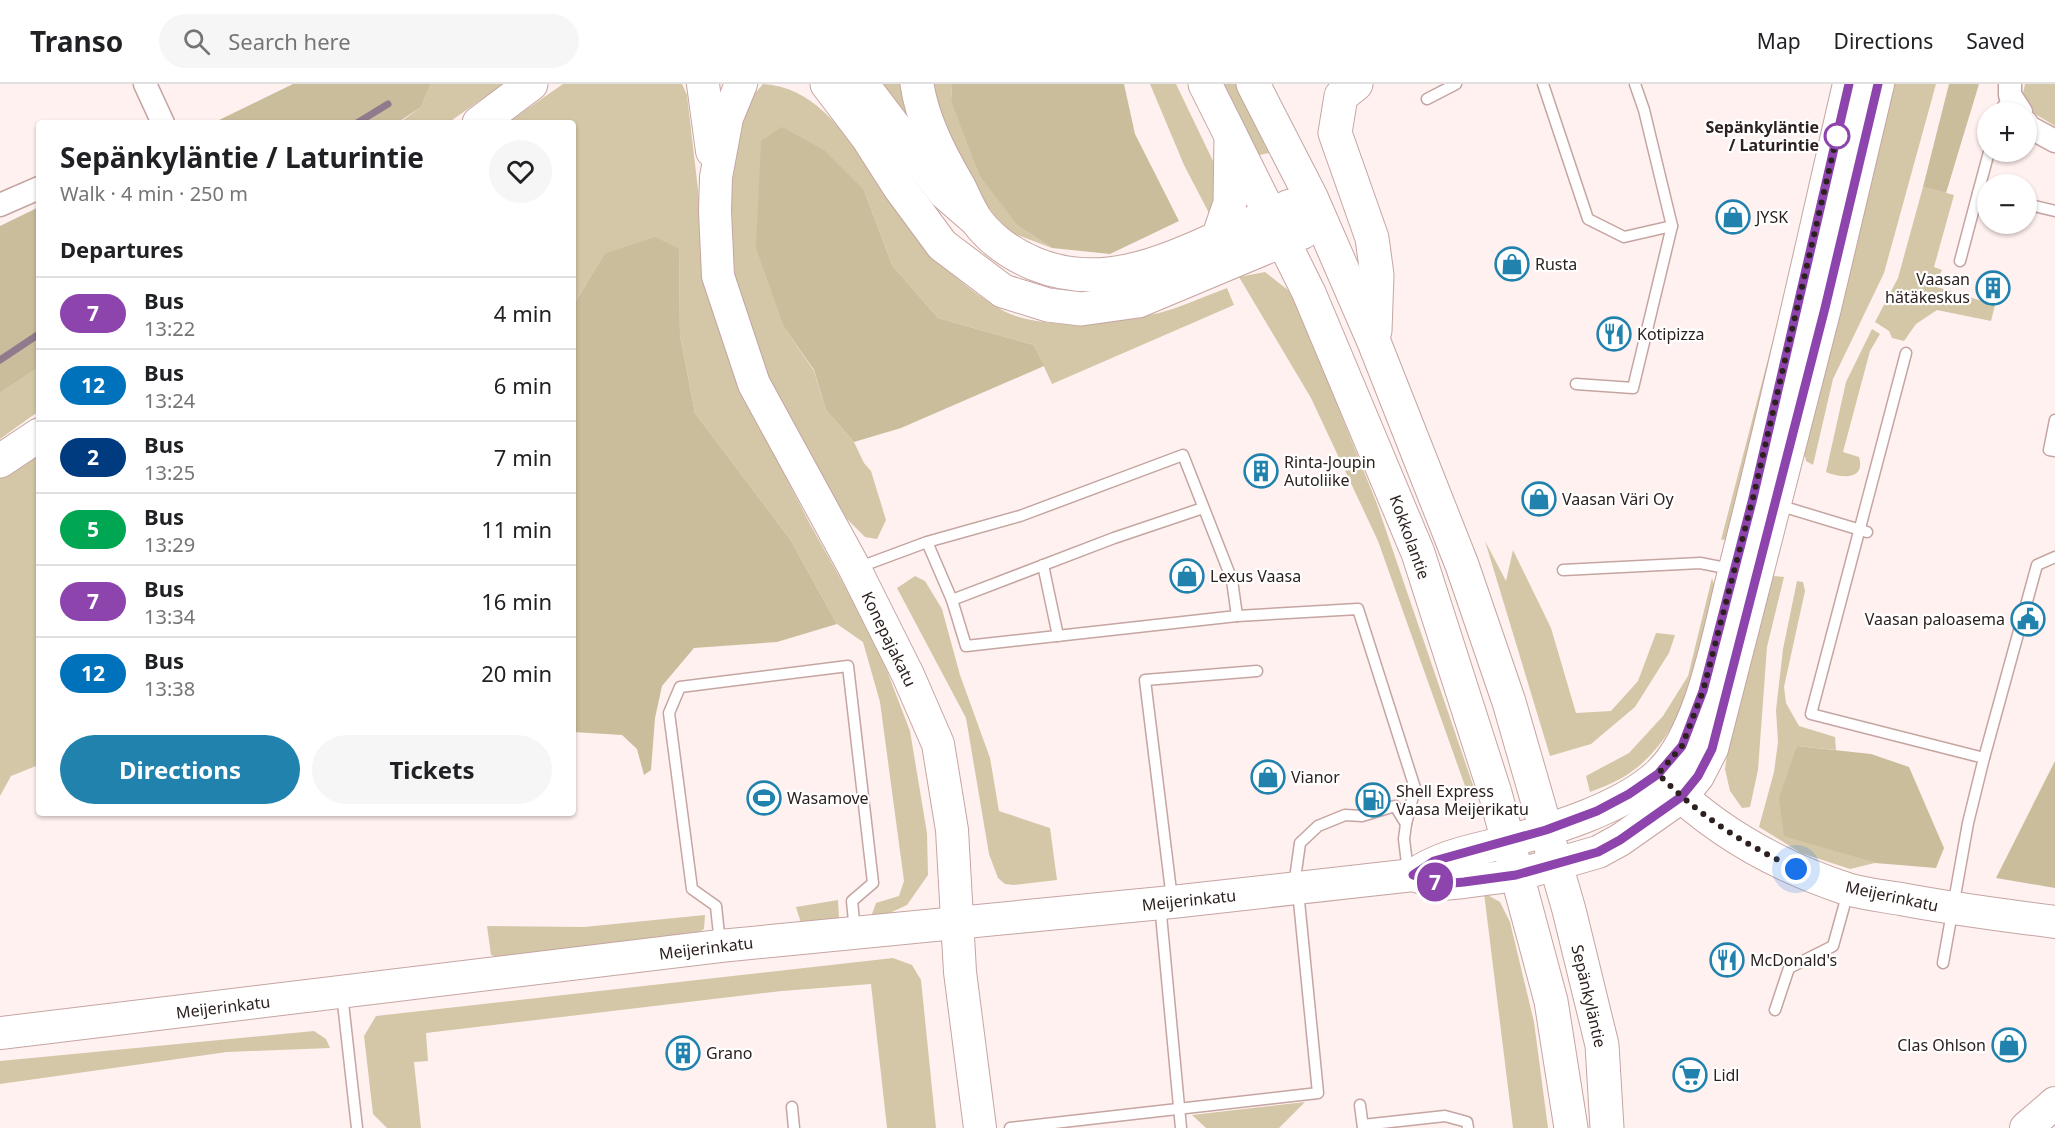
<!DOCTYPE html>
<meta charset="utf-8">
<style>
:root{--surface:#fff;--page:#f6f6f6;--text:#202124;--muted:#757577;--line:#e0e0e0;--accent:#2082ad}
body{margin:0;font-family:"Noto Sans",sans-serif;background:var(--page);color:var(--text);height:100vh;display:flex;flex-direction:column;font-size:22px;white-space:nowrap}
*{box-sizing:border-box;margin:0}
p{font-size:20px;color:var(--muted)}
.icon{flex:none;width:33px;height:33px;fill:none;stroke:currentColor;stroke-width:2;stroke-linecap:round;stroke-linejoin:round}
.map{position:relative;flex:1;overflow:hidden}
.drawer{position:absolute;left:36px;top:36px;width:540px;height:696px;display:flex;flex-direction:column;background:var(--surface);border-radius:6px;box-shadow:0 2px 4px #0004}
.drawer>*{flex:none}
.badge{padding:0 12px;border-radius:20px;font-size:21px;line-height:39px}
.fabs{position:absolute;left:1977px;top:18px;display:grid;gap:12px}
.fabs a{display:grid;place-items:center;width:60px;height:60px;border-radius:50%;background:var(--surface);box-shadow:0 2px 4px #0004;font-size:30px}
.you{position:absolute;width:30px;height:30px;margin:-15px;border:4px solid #fff;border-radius:50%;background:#1a73e8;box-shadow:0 0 0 9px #1a73e833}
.map>.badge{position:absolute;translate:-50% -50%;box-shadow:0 0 0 3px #fff}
h2{padding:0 24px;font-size:22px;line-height:54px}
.round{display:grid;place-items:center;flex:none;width:63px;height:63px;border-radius:32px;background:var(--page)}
.headline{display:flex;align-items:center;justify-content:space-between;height:102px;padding:0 24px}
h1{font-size:28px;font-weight:700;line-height:45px}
.primary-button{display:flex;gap:12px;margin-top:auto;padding:12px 24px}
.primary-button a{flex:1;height:69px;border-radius:36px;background:var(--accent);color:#fff;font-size:24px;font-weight:700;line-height:69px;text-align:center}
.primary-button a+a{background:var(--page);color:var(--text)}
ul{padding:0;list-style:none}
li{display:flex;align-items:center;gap:18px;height:72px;padding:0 24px;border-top:2px solid var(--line)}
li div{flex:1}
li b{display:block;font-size:22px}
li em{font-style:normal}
li .badge{min-width:66px;font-weight:700;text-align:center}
header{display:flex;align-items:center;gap:36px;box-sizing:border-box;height:84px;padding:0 30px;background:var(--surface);border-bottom:2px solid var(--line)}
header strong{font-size:28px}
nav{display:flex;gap:33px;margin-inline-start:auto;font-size:21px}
.search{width:420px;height:54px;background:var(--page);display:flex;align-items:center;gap:15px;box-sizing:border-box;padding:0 21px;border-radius:33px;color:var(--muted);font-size:22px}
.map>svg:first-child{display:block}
.green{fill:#d4c7a7}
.forest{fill:#cabd9c}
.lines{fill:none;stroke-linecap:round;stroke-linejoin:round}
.stream{stroke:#907a8c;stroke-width:7}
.lane-casing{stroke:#c5a5a1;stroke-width:13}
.street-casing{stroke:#c5a5a1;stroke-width:25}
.secondary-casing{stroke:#c5a5a1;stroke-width:34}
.primary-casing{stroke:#c5a5a1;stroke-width:35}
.highway-casing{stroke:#c5a5a1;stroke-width:35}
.lane{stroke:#fff;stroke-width:10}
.street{stroke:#fff;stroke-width:22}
.secondary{stroke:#fff;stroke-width:32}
.primary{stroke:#fff;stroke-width:33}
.highway{stroke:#fff;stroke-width:33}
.line-casing{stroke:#fff;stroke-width:14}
.line{stroke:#8e44ad;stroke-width:9}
.walk{stroke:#2d211f;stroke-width:6;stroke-dasharray:0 10.8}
.stop-dot{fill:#fff;stroke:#8e44ad;stroke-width:3}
.labels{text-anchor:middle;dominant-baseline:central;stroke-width:4.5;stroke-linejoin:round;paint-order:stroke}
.stop-label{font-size:16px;font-weight:bold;fill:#2d211f;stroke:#fff;text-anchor:end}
.poi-label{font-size:16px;fill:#2d211f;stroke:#fff;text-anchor:start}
.street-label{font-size:16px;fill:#2d211f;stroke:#fff}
</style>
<header>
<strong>Transo</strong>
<div class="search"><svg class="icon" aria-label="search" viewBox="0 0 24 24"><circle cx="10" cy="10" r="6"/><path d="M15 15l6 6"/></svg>Search here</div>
<nav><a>Map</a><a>Directions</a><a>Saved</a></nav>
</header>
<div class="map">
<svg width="2055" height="1044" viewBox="0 0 2055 1044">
<rect width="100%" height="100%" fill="#fff1ef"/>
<g class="green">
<path d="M431,0H503L448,39H399L421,23Z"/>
<path d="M563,0H682L687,11L711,217L736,297L810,440L876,558L910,647L927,749L928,791L907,821L881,833L872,830L876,819L899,812L904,797L880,618L863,558L837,540L790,455L695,329L680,251L679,165L604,170L573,222V39H507Z"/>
<path d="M763,0C812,3 841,43 866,81C901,135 944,194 1002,226C1043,248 1114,239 1159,229C1182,223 1205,212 1227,204L1234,221L1052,300L1034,261L938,234L892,181L864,106L784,243L814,287L826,326L854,358L864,379L871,387L886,436L877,455L865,453L841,429L770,306L737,207L728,134L738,50L752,13Z"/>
<path d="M878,0H906L916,43Z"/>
<path d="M929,0H952L951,17L1018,142L1052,164L1012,149L996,133L958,82Z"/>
<path d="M1150,0H1176L1213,77L1221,101L1210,131L1184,81Z"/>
<path d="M1222,0H1238L1274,68L1259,71Z"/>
<path d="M1890,0H1936L1884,189L1833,295L1813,381L1806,377L1803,363Z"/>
<path d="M2025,0H2055V42L2035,30L2023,9Z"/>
<path d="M1923,103L1954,111L1934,183L1942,186L1934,202L1995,221L1991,237L1937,226L1916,240L1904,257L1892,254L1889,247L1875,238L1898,194Z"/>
<path d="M1265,188L1288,206L1302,233L1377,420L1474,704L1465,702L1378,457L1311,314L1239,193Z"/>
<path d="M1785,219L1729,455L1721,456L1782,221Z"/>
<path d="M1872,245L1880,250L1870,267L1843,368L1859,373C1866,397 1840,394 1826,388L1846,298Z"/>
<path d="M39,283V327L0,355V309Z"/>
<path d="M39,363V665L36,682L11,692L0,712V390Z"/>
<path d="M1485,457L1506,497L1513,466L1551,544L1576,629L1611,627L1638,597L1656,549L1675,551L1669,569L1635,623L1591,660L1550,672Z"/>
<path d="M915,492L925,497L942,525L960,591L990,674L999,727L1050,744L1057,796L1014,801L1005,800L998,794L989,770L966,634L897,504Z"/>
<path d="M1774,492L1784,493L1767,563L1758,686L1750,723L1742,724L1730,707L1725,685L1730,650L1766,499Z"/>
<path d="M1712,494L1716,507C1699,574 1686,658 1620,695C1611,700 1600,704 1590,708L1586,692L1629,669L1663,632L1688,592Z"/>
<path d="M1797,497L1803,498L1805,507L1784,603L1786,619L1799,642L1835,653L1836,666L1797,662L1784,751L1875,779L1850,785L1801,769L1759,743L1774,688L1778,658L1776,626L1783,565Z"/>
<path d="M1484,809L1500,818L1510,838L1534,938L1548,1044H1513Z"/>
<path d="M838,816L839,834L816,840L801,839L796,823Z"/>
<path d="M705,831L704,845L682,858L505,876L491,871L487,842L584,843Z"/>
<path d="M893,874L912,881L921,896L936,1044H887L871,900L782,907L426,949L428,977L414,978L421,1044H387L373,1030L364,952L376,932Z"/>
<path d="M314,947L326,955L330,964L227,968L0,1000V977Z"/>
<path d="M1305,1018L1279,1044H1206L1192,1031Z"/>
</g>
<g class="forest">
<path d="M293,0H431L421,23L397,39H213Z"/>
<path d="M952,0H1124L1135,50L1179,137L1110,170L1052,164L1018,142L980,92L951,17Z"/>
<path d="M1949,0H1979L1946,109L1923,103Z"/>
<path d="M782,43L824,66L864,106L892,181L938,234L1034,261L1044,282L901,344L854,358L826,326L814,286L784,243L756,164L761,57Z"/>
<path d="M39,123V283L0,309V142Z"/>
<path d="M655,153L679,165L680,251L695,329L790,455L837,540L777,558L694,564L662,602L655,634L651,686L644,691L637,665L622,651L573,648V222L604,170Z"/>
<path d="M1797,662L1871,670L1909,683L1944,764L1936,784L1875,779L1784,752L1779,714Z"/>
<path d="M2055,677V804L1996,794Z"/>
</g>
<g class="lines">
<g class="stream">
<path d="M357,39L388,20"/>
<path d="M0,276L39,250"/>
</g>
<defs>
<g id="lane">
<path d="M1543,0L1588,135L1624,153L1672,142L1644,26L1635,0"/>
<path d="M1427,15L1456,0"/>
<path d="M1999,28L2010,11"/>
<path d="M1988,111L1978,109L1989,68"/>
<path d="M2026,120L2055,127"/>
<path d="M1960,177L1978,109"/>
<path d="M1906,269L1811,630L1984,674L2037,481L2055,473"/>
<path d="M1576,300L1633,304L1672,142"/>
<path d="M2055,336L2049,366L2055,367"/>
<path d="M1778,421L1867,448"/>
<path d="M1043,481L1058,552"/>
<path d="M857,484L927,458L1020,432L1183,371L1232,496L1237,532L966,562L952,516L927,458"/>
<path d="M1563,486L1700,479L1731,485"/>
<path d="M952,516L1114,454L1203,424"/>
<path d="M1237,532L1358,525L1415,704L1406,740"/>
<path d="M1294,802L1300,759L1318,742L1345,731L1362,732L1395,722L1406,740L1404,755L1408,788"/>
<path d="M1172,815L1145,596L1257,587"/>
<path d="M1160,820L1181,1044"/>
<path d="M720,860L716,822L692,805L669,629L680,603L848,582L873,799L852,817L855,847"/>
<path d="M1943,879L1968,739L1984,674"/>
<path d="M342,910L357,1044"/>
<path d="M1775,926L1789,884L1833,862L1848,808"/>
<path d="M1360,1021L1363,1044"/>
<path d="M792,1023L794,1044"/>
<path d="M1363,1041L1445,1032L1467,1038L1468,1044"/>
<path d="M1010,1044L1318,1009L1298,807"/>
</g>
<g id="street">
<path d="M145,0L163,39"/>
<path d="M2010,0V11L2021,28"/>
<path d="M2026,38L2029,43L2055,57"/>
<path d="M0,121L39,104"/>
</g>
<g id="secondary">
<path d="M703,0L712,67"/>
<path d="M741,0L727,34L716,93L715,127L718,192L754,300L855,485L908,591L938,660L952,746L960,888L980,1044"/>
<path d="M1667,699C1717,748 1780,783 1847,805C1864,810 1883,812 1901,815C1952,825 2003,831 2055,838"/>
<path d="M1413,791C1443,771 1471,767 1506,758C1553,745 1623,724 1659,690C1703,648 1719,546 1734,488C1776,326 1811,163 1849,0"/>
<path d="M0,949L720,862L1172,818L1413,791L1442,800L1464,798L1517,791L1598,768L1620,756L1681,713L1698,692L1712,665L1825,224L1878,0"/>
<path d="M2026,1044L2055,1019"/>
</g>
<g id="primary">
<path d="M827,0L868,54L900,104L942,161L1003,207L1048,221L1081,225L1138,217L1303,148"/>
<path d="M862,0L944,108L974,134"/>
<path d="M1253,0L1311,113L1374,258L1462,481L1509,618L1569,826L1602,961L1607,1044"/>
<path d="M1356,0L1341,12L1335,49L1372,154L1377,191L1375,247"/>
<path d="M479,39L531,0"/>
<path d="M1231,52L1309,209L1418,469L1495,709L1551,917L1571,1044"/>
<path d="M1218,154L1290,122"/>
<path d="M0,377L39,351"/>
</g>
<path id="highway" d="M917,0C922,35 940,70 958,101C964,112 969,126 977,137C992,157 1011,170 1035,180C1099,206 1158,181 1218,154L1230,119L1231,52L1205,0"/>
</defs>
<use href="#lane" class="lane-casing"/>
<use href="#street" class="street-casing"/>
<use href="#secondary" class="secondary-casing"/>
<use href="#primary" class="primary-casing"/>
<use href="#highway" class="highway-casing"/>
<use href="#lane" class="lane"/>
<use href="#street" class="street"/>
<use href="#secondary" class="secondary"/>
<use href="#primary" class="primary"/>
<use href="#highway" class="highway"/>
</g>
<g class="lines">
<defs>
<path id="line" d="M1849,0L1753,414L1703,607L1682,662L1658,690L1629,710L1597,727L1546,746L1434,777L1413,791L1442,800L1464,798L1516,791L1598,768L1620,756L1681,713L1698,692L1712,665L1825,224L1878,0"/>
</defs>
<use href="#line" class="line-casing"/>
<use href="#line" class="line"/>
<path class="walk" d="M1796,785C1741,758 1702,734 1658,690L1682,662L1703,607L1753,414L1837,52"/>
</g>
<defs>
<symbol id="shop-ring" viewBox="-11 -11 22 22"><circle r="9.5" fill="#fff" stroke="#2082ad" stroke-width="1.5"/><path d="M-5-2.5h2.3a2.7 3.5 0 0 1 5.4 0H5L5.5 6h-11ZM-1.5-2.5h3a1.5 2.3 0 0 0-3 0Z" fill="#2082ad"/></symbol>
<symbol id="building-ring" viewBox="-11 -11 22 22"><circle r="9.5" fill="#fff" stroke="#2082ad" stroke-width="1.5"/><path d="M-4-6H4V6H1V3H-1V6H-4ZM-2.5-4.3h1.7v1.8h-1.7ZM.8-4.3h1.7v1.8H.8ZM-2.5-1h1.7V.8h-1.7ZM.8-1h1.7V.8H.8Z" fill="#2082ad"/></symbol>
<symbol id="restaurant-ring" viewBox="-11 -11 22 22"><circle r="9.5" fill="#fff" stroke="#2082ad" stroke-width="1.5"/><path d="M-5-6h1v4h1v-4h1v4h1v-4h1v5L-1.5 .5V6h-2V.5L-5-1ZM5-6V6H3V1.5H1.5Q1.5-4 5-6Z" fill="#2082ad"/></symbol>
<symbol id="civic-ring" viewBox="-11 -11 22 22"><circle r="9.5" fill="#fff" stroke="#2082ad" stroke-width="1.5"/><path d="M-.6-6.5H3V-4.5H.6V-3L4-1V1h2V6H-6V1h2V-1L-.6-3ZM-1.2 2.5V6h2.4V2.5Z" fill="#2082ad"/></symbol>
<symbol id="stadium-ring" viewBox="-11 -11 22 22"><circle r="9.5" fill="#fff" stroke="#2082ad" stroke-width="1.5"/><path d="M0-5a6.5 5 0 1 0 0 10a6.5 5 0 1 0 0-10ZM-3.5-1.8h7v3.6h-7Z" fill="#2082ad"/></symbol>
<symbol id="fuel-ring" viewBox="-11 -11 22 22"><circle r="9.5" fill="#fff" stroke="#2082ad" stroke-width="1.5"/><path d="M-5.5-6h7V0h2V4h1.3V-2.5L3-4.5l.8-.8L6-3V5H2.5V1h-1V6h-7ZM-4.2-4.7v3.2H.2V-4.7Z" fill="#2082ad"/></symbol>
<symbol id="supermarket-ring" viewBox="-11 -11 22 22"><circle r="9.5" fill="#fff" stroke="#2082ad" stroke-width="1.5"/><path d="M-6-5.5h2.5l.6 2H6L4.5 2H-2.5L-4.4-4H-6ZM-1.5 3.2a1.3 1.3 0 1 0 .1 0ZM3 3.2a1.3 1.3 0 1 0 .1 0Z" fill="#2082ad"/></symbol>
</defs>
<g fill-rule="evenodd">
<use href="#shop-ring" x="1714" y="114" width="38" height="38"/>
<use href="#shop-ring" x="1493" y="161" width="38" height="38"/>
<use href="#building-ring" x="1974" y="185" width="38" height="38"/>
<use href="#restaurant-ring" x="1595" y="231" width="38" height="38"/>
<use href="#building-ring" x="1242" y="368" width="38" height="38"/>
<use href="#shop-ring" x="1520" y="396" width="38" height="38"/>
<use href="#shop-ring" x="1168" y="473" width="38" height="38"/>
<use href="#civic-ring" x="2009" y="516" width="38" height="38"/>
<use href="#shop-ring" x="1249" y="674" width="38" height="38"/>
<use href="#stadium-ring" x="745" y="695" width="38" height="38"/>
<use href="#fuel-ring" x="1354" y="697" width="38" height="38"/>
<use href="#restaurant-ring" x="1708" y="857" width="38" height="38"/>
<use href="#shop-ring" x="1990" y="942" width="38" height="38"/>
<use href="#building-ring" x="664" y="950" width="38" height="38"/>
<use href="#supermarket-ring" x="1671" y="972" width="38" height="38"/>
</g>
<circle class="stop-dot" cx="1837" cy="52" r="12"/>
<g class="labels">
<g class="stop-label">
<text x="1819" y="43">Sepänkyläntie<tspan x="1819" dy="18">/ Laturintie</tspan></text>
</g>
<g class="poi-label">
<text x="1756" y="133">JYSK</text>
<text x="1535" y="180">Rusta</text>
<text x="1970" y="195" text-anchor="end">Vaasan<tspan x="1970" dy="18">hätäkeskus</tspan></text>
<text x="1637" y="250">Kotipizza</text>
<text x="1284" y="378">Rinta-Joupin<tspan x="1284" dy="18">Autoliike</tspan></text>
<text x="1562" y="415">Vaasan Väri Oy</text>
<text x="1210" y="492">Lexus Vaasa</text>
<text x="2005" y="535" text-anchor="end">Vaasan paloasema</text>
<text x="1291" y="693">Vianor</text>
<text x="1396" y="707">Shell Express<tspan x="1396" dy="18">Vaasa Meijerikatu</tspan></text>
<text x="787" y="714">Wasamove</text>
<text x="1750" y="876">McDonald's</text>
<text x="1986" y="961" text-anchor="end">Clas Ohlson</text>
<text x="706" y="969">Grano</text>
<text x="1713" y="991">Lidl</text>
</g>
<g class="street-label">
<text transform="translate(1410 453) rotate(70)">Kokkolantie</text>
<text transform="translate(889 555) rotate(64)">Konepajakatu</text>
<text transform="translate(1892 812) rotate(12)">Meijerinkatu</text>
<text transform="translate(1189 816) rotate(-6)">Meijerinkatu</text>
<text transform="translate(706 864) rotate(-7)">Meijerinkatu</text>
<text transform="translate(1589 912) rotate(77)">Sepänkyläntie</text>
<text transform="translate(223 923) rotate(-7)">Meijerinkatu</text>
</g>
</g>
</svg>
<div class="fabs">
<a>+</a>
<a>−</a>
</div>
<div class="you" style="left:1796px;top:785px"></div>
<b class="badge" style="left:1435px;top:798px;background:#8e44ad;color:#fff">7</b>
<section class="drawer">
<div class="headline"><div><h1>Sepänkyläntie / Laturintie</h1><p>Walk · 4 min · 250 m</p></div><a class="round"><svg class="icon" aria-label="heart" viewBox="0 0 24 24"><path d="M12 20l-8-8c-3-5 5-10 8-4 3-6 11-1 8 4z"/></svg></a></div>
<h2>Departures</h2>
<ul>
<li><span class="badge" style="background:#8e44ad;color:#fff">7</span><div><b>Bus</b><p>13:22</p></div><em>4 min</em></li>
<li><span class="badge" style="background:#0072bc;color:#fff">12</span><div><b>Bus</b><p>13:24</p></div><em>6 min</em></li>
<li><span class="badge" style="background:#003b80;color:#fff">2</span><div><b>Bus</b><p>13:25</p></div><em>7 min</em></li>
<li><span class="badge" style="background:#00a651;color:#fff">5</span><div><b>Bus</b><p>13:29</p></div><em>11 min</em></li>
<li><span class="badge" style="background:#8e44ad;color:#fff">7</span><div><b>Bus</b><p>13:34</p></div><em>16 min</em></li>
<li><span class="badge" style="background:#0072bc;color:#fff">12</span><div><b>Bus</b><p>13:38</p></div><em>20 min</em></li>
</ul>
<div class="primary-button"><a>Directions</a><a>Tickets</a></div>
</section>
</div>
